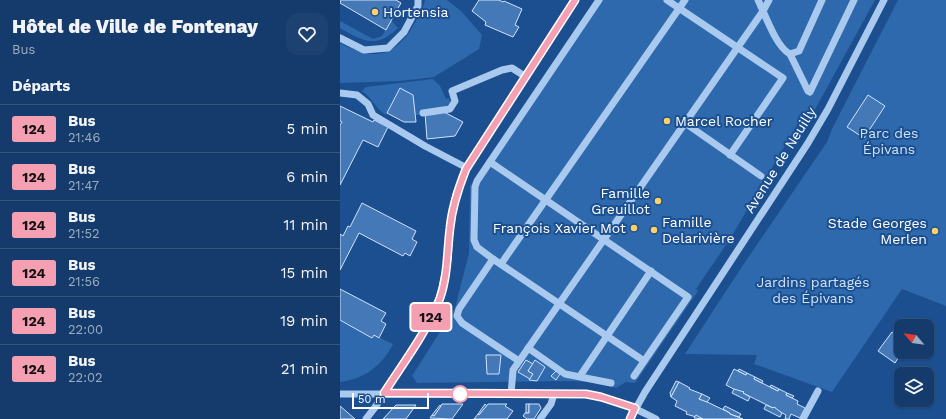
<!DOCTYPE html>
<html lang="fr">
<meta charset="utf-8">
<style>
:root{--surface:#143b6b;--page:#1d4271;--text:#f1f3f6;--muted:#9dadc1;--line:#33557e}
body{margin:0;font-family:"Work Sans",sans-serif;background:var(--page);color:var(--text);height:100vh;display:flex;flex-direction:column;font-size:15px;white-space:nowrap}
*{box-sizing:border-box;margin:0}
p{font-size:13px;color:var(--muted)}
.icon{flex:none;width:22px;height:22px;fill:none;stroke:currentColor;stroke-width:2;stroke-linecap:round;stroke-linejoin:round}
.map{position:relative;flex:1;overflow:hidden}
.details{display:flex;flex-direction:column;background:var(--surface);width:340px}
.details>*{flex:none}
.badge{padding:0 8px;border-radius:3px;font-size:14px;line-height:26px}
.needle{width:26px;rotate:299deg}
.controls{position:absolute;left:554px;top:319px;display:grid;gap:8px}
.controls a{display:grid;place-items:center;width:40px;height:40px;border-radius:8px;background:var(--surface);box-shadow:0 1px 3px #0004,0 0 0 1px var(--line);font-size:20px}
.scale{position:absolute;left:12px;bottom:10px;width:77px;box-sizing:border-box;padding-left:4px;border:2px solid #fff;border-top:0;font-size:11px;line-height:14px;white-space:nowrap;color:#fff;-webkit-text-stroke:3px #1b4f8f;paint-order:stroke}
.map>.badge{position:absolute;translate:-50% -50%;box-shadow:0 0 0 2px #fff}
h2{padding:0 12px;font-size:15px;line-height:36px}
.round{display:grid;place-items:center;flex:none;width:42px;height:42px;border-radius:12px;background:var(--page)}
.overview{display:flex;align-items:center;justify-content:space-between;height:68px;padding:0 12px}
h1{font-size:19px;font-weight:800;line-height:30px}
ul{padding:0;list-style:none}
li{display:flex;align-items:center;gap:12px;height:48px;padding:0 12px;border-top:1px solid var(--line)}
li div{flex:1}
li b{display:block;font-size:15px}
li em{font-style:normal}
li .badge{min-width:44px;font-weight:700;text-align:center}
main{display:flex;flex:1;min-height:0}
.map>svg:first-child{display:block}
.green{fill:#2e69ad}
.building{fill:#4478b7;stroke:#cfe3fa}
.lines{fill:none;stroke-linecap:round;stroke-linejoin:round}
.minor{stroke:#a9c9ee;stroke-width:7}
.line-casing{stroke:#fff;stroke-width:9}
.line{stroke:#f59fb3;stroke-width:6}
.poi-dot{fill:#ffd166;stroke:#1b4f8f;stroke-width:1.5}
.stop-dot{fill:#fff;stroke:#f59fb3;stroke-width:2}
.labels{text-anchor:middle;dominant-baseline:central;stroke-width:4;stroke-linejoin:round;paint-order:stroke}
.poi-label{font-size:14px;fill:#fff;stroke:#1b4f8f;text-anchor:start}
.park-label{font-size:14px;fill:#cfe3fa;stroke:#1b4f8f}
.street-label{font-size:14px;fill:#fff;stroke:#1b4f8f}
</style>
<main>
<section class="details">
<div class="overview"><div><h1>Hôtel de Ville de Fontenay</h1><p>Bus</p></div><a class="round"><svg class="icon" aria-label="heart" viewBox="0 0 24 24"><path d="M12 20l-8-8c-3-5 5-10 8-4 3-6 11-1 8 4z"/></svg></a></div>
<h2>Départs</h2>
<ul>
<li><span class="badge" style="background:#f59fb3;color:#111">124</span><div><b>Bus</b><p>21:46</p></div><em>5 min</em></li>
<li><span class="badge" style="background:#f59fb3;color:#111">124</span><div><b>Bus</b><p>21:47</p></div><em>6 min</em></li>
<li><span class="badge" style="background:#f59fb3;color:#111">124</span><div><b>Bus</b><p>21:52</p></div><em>11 min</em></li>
<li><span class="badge" style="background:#f59fb3;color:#111">124</span><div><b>Bus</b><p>21:56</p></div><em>15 min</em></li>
<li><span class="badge" style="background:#f59fb3;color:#111">124</span><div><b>Bus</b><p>22:00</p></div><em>19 min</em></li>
<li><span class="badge" style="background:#f59fb3;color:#111">124</span><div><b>Bus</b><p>22:02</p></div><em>21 min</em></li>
</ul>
</section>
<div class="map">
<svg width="606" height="419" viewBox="0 0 606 419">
<rect width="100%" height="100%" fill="#1b4f8f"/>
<g class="green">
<path d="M85,0H107L121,11L142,35L139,49L94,77L60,81L0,83V43C30,59 52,60 72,28C77,19 83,10 85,0Z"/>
<path d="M256,0H535L472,115L467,120L468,115L464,113L390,239L356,289L358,291L295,383L286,382L276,388L254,382L229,381L77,383L72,376L115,308L129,253L130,186Z"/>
<path d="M558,0H606V306L562,289L492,392L414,364L417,355L345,354L403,265L487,142L492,129Z"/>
<path d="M51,20L58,28C36,49 24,42 0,28V21L33,39L42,36Z"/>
<path d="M93,79L100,86L106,99L109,98L110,102L106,107L81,110L82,115H75L73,95L60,88L46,115C36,109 32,98 22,91L26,87Z"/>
<path d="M0,320L32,337L34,335L53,344C42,366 24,379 0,382Z"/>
</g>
<g class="building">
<path d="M1,0H56L61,3L46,30L0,3Z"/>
<path d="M139,0H159L163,2L164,1L182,9L175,25L179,27L173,37L145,25L146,22L132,11Z"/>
<path d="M60,88L73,95L76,122H64L47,113Z"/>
<path d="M528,95L545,106L524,138L507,127Z"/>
<path d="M0,106L33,122L34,120L48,127L38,147L23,140L0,185V125L2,122L0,121Z"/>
<path d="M104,112L123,122L115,136L87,139L85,113Z"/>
<path d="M22,203L76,231L72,239L77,242L70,256L65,253L63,256L19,233L0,270V234L3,236L8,226L10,227Z"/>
<path d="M0,289L46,313L41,321L46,324L39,338L34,335L32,338L0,320Z"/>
<path d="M552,332L561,338L562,352L555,363L538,351Z"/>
<path d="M146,355H161L159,374H147Z"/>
<path d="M186,360L193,364L188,371L193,374L190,379L178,372Z"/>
<path d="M195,360L205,367L197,381L189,380L193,374L188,371Z"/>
<path d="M394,369L406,375L407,373L415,377L414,379L438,391L439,389L447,393L446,395L458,401L457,404L465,408L460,418L451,414L449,419H445L446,415L435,409L436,408H433L403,393L404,392L401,393L386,385Z"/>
<path d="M399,369L407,373L406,375L398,371Z"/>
<path d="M216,371L220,374L216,380L211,376Z"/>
<path d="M415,377L423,381L422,383L414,379Z"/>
<path d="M336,381L339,382L331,397L330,393Z"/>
<path d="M339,382L350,388L349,389L362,394L359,399L361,400V399L390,413V414L403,419H363L346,414L347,412L335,406L337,401L331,397Z"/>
<path d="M431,385L439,389L438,391L430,387Z"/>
<path d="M394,389L404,392L403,393L410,397L408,401L392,393Z"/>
<path d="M447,393L454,396L452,398L446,395Z"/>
<path d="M362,394L370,398L367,402L359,399Z"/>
<path d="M102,404H123L112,419L90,418L92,415L94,416Z"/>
<path d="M145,404L147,406L139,415L138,414Z"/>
<path d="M148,404H167L165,406L173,411L167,419H134L138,414L139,415Z"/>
<rect x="186" y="404" width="3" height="9"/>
<path d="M189,404H199L201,408L194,419H187L183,416L185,413H189Z"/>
<path d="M56,405H76L66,419H43Z"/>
<path d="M100,405L101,406L94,416L92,415Z"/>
<path d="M426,405L433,408L434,407L442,413L440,417L424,409Z"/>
<path d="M0,406L15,419H0Z"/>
<path d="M385,406L401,414L399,417L390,414V413L383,409Z"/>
<path d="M356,415L363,419L354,418Z"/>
</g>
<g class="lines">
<g class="minor">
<path d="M259,0L137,181L135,187L134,240L137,247L153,259L304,361"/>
<path d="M327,0L443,78L390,155"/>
<path d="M418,0C425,14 436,47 450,54L459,51L482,0"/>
<path d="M0,38L24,50L48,48L64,32L78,6V0"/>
<path d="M450,54L468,91L470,92L514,0"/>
<path d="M0,93L17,95L28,104L33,115L85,146L127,168"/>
<path d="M83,113L110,109L115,101L112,91L162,70L172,68L186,77"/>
<path d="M345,123L421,176"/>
<path d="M150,162L348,297L294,376"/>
<path d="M153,259L119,309L117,316L122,323L179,361"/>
<path d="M161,264L345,0"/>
<path d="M188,348L225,374L271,383"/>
<path d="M240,376L311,271"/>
<path d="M0,394H246C271,398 294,407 316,419"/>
<path d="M171,394L173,370L423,11L429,0"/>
<path d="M26,419L36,406L84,331L100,297L108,260L110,228L116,194L126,169L235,0"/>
<path d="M200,419L211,404L214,394"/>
<path d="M290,419L305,392L468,143L488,109L544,0"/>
<path d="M463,419L478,391"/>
</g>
</g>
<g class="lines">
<defs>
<path id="line" d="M235,0L126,169C118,189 112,207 110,228C107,251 108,275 100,298C87,332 64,362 44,393L246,394L261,397L295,408L290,419"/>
</defs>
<use href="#line" class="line-casing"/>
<use href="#line" class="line"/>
</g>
<g class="poi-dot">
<circle cx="35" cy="12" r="4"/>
<circle cx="327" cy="121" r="4"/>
<circle cx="318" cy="201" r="4"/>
<circle cx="294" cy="228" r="4"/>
<circle cx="314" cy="230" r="4"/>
<circle cx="595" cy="231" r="4"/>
</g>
<circle class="stop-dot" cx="120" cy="394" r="8"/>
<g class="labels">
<g class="poi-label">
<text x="43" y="12">Hortensia</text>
<text x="335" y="121">Marcel Rocher</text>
<text x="310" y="193" text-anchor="end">Famille<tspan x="310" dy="16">Greuillot</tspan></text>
<text x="322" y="222">Famille<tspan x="322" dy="16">Delarivière</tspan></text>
<text x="587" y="223" text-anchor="end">Stade Georges<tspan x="587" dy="16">Merlen</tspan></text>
<text x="286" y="228" text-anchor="end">François Xavier Mot</text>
</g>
<g class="park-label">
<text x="549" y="133">Parc des<tspan x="549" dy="16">Épivans</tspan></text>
<text x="473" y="282">Jardins partagés<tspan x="473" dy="16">des Épivans</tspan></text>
</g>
<g class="street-label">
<text transform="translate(440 160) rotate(-58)">Avenue de Neuilly</text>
</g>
</g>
</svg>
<div class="controls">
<a><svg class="needle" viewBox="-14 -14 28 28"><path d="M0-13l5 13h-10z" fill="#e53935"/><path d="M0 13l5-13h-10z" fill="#9dadc1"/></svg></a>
<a><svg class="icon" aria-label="layers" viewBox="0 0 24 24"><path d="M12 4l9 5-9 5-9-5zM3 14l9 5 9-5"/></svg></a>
</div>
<div class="scale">50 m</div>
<b class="badge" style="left:91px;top:317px;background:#f59fb3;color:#111">124</b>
</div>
</main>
